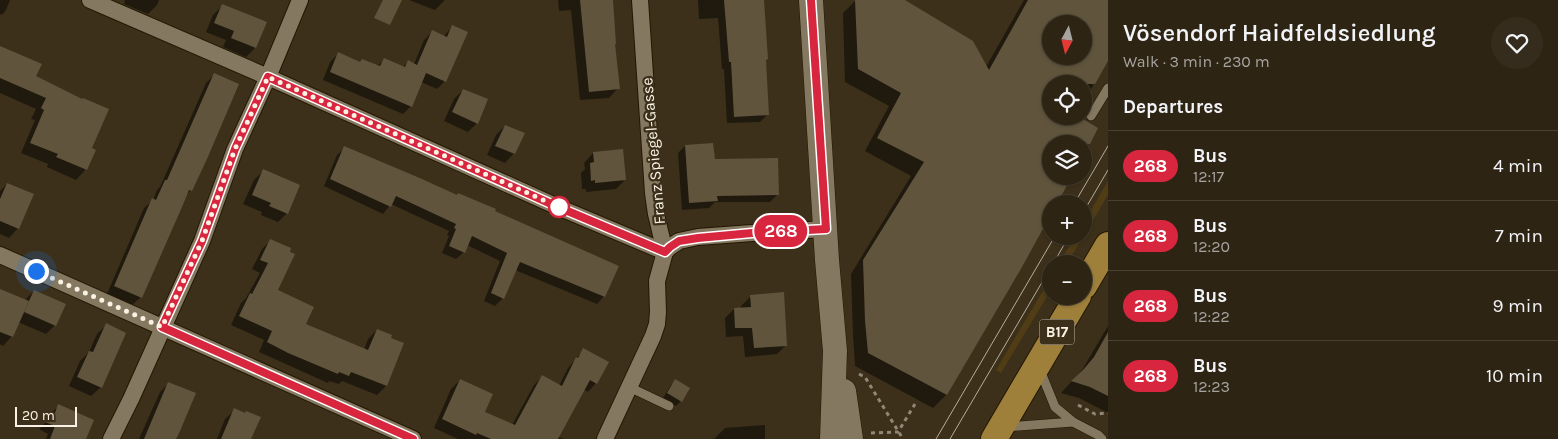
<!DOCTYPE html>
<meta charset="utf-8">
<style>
:root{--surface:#2d2414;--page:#352c1d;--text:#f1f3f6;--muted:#a7a4a0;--line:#484134}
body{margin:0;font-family:Karla,sans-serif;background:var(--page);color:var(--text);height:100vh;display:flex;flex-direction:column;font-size:19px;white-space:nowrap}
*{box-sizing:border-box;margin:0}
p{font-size:16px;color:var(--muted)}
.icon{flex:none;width:28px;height:28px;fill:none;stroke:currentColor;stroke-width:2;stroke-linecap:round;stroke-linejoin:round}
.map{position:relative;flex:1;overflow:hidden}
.panel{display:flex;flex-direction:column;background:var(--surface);width:450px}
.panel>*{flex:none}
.badge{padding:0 10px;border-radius:16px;font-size:18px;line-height:32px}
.needle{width:32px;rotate:187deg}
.buttons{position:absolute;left:1042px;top:15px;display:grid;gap:10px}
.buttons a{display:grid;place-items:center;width:50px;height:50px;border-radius:50%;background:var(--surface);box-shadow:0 1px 4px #0004,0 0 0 1px var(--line);font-size:25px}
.scale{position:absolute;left:15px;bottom:12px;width:62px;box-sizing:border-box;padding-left:5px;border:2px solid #faf3e5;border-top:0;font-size:14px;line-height:18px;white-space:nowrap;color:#faf3e5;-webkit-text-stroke:4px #3c301a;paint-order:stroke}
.you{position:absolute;width:25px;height:25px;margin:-12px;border:4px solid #fff;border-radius:50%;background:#1a73e8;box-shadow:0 0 0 8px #1a73e833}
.map>.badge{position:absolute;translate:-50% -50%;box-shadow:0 0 0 2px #fff}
h2{padding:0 15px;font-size:19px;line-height:45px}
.round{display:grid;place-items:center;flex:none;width:52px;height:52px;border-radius:26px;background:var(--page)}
.summary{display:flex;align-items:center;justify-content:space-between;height:85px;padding:0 15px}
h1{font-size:24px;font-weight:600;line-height:38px}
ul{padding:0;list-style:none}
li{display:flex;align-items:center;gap:15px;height:70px;padding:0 15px;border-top:1px solid var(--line)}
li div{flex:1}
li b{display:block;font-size:19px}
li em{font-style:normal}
li .badge{min-width:55px;font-weight:700;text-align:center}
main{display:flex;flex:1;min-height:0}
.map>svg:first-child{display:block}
.green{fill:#503d16}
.shadow{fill:#0007;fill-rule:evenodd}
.building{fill:#60543c;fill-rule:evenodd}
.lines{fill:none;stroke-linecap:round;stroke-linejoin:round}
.service-casing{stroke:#231803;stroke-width:10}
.minor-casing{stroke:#231803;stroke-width:18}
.secondary-casing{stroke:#231803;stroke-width:25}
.primary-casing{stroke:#231803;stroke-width:28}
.path{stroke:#918775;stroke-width:3;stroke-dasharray:4 4;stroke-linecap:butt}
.service{stroke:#857860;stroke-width:9}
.minor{stroke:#857860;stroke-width:16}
.secondary{stroke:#857860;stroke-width:24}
.primary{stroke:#9f803b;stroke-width:26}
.tram{stroke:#b6ad9c;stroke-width:1}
.line-casing{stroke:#fff;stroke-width:11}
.line{stroke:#d7263d;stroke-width:8}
.walk{stroke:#faf3e5;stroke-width:5;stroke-dasharray:0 9}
.stop-dot{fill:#fff;stroke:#d7263d;stroke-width:2.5}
.labels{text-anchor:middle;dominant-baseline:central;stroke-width:4.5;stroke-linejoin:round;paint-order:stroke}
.shield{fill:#3c301a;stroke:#c1b8a8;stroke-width:1}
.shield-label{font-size:15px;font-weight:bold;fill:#faf3e5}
.street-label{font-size:16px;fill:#faf3e5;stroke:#3c301a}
</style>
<main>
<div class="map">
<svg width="1108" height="439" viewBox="0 0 1108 439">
<rect width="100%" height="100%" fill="#3c301a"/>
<g class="green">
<path d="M1108,181V195L1084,235V222Z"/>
<path d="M1075,236H1083L1067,264H1059Z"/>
<path d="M1051,277V290L1001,373L996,370Z"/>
</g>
<g class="shadow">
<path d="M0,0H10L6,10L2,15L0,14Z"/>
<path d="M125,0H159L157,5L148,14L124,4Z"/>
<path d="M409,0H445L435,10Z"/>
<path d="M558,0H611L618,88L609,98L580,100L571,10L559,11Z"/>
<path d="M698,0H763L768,114L760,122L727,123L724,69H722L718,18L699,19Z"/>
<path d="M856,0H902L986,67L1024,0H1108V58L1084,102V84H1051V116L1097,128L1084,152V144H1051V211L1021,266L946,395L933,408L855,366L853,335L851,274L911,176L865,151L889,106L845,82L843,13ZM1051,24H1084V56H1051Z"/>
<path d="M222,6L265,23L255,48L246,57L223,47L226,40L206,32L213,15Z"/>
<path d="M452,27L445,81L437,89L421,82L411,106L403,114L323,80L330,62L338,54L359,63L377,66L384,60L402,68L408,62L414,64L424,40L432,32L443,37Z"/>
<path d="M0,48L35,77L90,148L86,169L76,180L47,167L48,164L21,153L35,120L31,119L36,109L0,93Z"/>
<path d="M214,75L237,85L190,191L185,196L141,297L132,305L107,294L144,208L153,200L157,190L160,187L206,83Z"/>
<path d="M463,90L477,123L468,132L444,121L454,99Z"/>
<path d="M505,126L514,153L505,163L487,155L496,135Z"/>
<path d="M685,146L713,160L777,195L770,202H715L709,208L682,210L678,153Z"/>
<path d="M345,148L493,211L604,296L597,304L515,270L503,298L495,306L484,301L500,261L467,245L464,252L456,259L442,253L449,236L447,235L449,231L391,204L383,214L324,186L337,155Z"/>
<path d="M593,153L625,180L616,189L586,192V189H582L581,173L585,169L584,163Z"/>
<path d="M263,171L287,213L278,222L261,215L262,212L243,204L254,180Z"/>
<path d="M7,184L18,228L9,238L0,234V191Z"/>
<path d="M271,240L277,291L305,324L364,350L368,339L377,330L389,339L403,344L386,386L377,395L342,381L339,384L329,381L328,383L259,352L264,340L231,325L241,303L246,298L260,273L252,269L262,249Z"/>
<path d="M0,290L25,300L34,291L55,325L46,334L18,322L12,336L3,346L0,344Z"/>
<path d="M750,297L786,345L777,354L745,357L743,336L726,337L725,318L734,309H741V306Z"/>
<path d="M106,325L101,387L91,396L69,386L80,361L89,352L97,334Z"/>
<path d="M1108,326V413L1079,398L1061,393L1082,370Z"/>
<path d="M583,350L596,383L588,392L583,389L558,437L564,439H458L434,428L451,389L460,380L484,413L512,425L534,385L542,377L559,386L568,368Z"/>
<path d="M675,381L688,389L681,401L676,406L663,398L671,385Z"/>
<path d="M169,383L176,439H139L160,392Z"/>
<path d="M59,406L79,439H46L48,434L39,429L48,420L51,413Z"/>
<path d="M235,410L250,439H217L225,419Z"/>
<path d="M765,425V439H714L725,428Z"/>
</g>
<g class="building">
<path d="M383,0H402L390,25L374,18Z"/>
<path d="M580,0H613L616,44H615L620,89L589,92Z"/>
<path d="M724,0H764L768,59L766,60L769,115L734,117L731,62H729Z"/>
<path d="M855,0H905L973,41L989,70L1028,0H1108V61L1095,84H1051V116H1078L1098,128L1090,144H1051V176H1072L1057,204H1051V214L1022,267L947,395L868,353L865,321L863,260L924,162L877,138L901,93L858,69ZM1051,24H1084V56H1051Z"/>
<path d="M222,4L267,22L256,48L231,38L234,31L214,23Z"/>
<path d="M452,25L468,32L446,82L426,73L412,107L330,72L338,52L360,62L362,59L380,66L384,58L405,67L408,60L417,65L432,30L447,37Z"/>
<path d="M0,46L42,64L36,76L82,99L83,98L109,109L92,148L96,150L87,170L56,157L58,154L30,143L44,110L41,108L46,98L0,78Z"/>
<path d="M214,73L239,84L207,159L192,191L189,190L182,207L142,298L114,286L152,198L156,200L165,180H167Z"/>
<path d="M463,89L488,99L478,124L452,112Z"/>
<path d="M505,125L525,133L515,154L495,146Z"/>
<path d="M713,143L715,159L778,158L779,195L717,196L718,201L689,203L685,145Z"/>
<path d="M344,146L422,179L457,195L458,193L496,209L495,211L619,266L605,297L520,262L504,299L491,293L507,253L472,236L465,253L449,246L456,229L454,228L456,224L396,196L391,207L330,179Z"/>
<path d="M623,149L626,180L595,183V180L591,181L590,163L594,162L593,152Z"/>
<path d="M263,169L300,185L288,214L269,206L271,203L252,195Z"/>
<path d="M7,183L34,194L19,229L0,221V199Z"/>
<path d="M270,239L291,248L290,252L295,254L278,290L314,307L306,324L368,350L377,329L392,335L391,338L404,343L387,386L351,372L349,376L339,372L338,374L288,353L267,342L272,331L239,316L250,293L252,294L268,263L260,260Z"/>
<path d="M0,289L29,301L13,337L0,332Z"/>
<path d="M34,290L66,304L56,326L24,312Z"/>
<path d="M784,292L787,346L754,348L752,328H735L734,308L751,307L750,295Z"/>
<path d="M106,323L126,333L102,388L77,377L89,351L93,352Z"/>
<path d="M1108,332V396L1090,387L1071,381L1083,370L1094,357Z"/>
<path d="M583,348L609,362L597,384L590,380L558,439H491L477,433L476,435L442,419L460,379L493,394L485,412L515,425L542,375L562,386L576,357L578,358Z"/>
<path d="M675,379L690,388L682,402L667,393Z"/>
<path d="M168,382L196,393L180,431L176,439H144Z"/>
<path d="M58,404L94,420L86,439H50L55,426L45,422L55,413Z"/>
<path d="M234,408L245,413L246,411L261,417L251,439H221Z"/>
</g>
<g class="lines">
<defs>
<g id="service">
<path d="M1091,116L1108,88"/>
<path d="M1040,370L1055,407L1073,422L1098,435L1102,439"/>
<path d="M629,387L669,406"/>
<path d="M1006,427L1073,422"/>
</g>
<g id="minor">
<path d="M90,0L268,77L558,207L665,252"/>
<path d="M665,252L670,247L679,241L698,237L752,233L826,229"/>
<path d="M0,255L413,439"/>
<path d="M111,439L131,399L202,241L235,149L268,77L300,0"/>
<path d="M605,439L653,336L657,324L658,312L657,281L665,252L656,214L653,193L640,0"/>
</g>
<g id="secondary">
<path d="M811,0L827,260L835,351L832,439"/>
<path d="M844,391L851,439"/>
</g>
<g id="primary">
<path d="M1084,286L1108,245"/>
<path d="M994,439L1078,296"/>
</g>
</defs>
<use href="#service" class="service-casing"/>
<use href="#minor" class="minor-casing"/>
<use href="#secondary" class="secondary-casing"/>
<use href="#primary" class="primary-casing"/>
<g class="path">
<path d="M859,374L865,377L903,439"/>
<path d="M1078,405L1095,414L1108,413"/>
<path d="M871,433L898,432L915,404"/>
</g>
<use href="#service" class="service"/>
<use href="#minor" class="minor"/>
<use href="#secondary" class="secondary"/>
<use href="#primary" class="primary"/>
<g class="tram">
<path d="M1074,204L1108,146"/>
<path d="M1084,211L1108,170"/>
<path d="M1053,264L1069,236"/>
<path d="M936,439L1055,236"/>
<path d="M950,439L1051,267"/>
</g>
</g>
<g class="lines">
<defs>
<path id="line" d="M413,439L162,327L202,241L235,149L268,77L558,207L665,252L670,247L679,241L698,238L752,233L826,229L811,0"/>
</defs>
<use href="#line" class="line-casing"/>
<use href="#line" class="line"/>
<path class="walk" d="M36,271L162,327L202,241L235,149L268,77L559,207"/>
</g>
<circle class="stop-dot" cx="559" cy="207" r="10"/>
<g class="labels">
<rect class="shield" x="1039.5" y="319.5" width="35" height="25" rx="4"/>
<g class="shield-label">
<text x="1057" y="332">B17</text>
</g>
<g class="street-label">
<text transform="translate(653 151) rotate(-95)">Franz Spiegel-Gasse</text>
</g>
</g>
</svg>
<div class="buttons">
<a><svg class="needle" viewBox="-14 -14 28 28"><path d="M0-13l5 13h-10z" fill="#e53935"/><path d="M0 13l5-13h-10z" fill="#a7a4a0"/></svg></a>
<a><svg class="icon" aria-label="locate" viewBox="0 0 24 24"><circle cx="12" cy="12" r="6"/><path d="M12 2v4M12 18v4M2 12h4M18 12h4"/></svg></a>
<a><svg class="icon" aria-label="layers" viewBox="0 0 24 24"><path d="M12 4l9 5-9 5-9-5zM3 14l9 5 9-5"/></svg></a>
<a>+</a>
<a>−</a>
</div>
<div class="scale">20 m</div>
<div class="you" style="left:36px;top:271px"></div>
<b class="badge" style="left:781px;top:231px;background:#d7263d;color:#fff">268</b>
</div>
<section class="panel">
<div class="summary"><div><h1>Vösendorf Haidfeldsiedlung</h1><p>Walk · 3 min · 230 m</p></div><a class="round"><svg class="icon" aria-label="heart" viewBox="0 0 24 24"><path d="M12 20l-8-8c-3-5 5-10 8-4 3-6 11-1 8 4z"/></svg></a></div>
<h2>Departures</h2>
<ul>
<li><span class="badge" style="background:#d7263d;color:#fff">268</span><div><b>Bus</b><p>12:17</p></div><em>4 min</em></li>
<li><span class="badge" style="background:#d7263d;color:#fff">268</span><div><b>Bus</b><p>12:20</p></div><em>7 min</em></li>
<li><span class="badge" style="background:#d7263d;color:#fff">268</span><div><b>Bus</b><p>12:22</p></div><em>9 min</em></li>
<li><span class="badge" style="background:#d7263d;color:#fff">268</span><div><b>Bus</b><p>12:23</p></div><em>10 min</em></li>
</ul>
</section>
</main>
